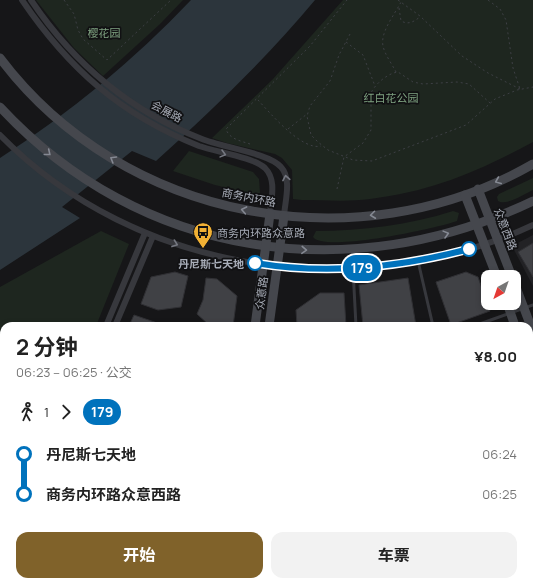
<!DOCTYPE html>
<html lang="zh">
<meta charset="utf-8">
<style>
:root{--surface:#fff;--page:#f2f2f2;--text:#222;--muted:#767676;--accent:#80622a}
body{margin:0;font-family:Manrope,"Noto Sans SC",sans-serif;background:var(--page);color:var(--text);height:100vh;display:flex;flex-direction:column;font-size:15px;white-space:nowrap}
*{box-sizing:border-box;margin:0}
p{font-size:13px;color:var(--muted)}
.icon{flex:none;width:22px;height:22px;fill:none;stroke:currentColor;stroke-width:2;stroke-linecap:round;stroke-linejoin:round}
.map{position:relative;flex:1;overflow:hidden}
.details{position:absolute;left:0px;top:322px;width:533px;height:264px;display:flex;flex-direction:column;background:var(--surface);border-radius:12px 12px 0 0;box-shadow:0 2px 6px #0003}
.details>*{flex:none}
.badge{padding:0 8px;border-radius:13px;font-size:14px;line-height:26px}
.needle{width:26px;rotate:220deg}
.fabs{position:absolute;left:481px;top:270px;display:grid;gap:8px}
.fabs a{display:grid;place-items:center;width:40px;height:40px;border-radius:8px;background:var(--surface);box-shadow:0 2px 6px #0003;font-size:20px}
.map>.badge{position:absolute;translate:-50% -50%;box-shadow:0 0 0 2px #fff}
.legs{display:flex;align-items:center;gap:6px;height:44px;padding:0 16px;font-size:13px}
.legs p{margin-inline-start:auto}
.overview{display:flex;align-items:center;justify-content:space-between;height:68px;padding:0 16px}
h1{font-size:22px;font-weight:700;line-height:30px}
.button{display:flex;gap:8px;margin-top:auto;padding:8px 16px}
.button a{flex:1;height:46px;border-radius:12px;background:var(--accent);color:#fff;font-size:16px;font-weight:700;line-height:46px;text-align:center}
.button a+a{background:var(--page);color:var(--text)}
ul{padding:0 16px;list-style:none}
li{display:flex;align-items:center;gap:14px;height:40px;font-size:15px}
li i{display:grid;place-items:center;width:6px;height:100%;margin:0 5px;background:currentColor}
li i::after{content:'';width:10px;height:10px;margin:-5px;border:3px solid;border-radius:50%;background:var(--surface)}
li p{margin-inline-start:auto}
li:first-child i{background:linear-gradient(#0000 50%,currentColor 0)}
li:last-child i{background:linear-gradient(currentColor 50%,#0000 0)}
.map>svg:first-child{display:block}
.built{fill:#222225}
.green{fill:#1e261f}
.water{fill:#2c353c}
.building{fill:#404145;stroke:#303034}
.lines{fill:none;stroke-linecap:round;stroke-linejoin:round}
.path{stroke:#3d3f44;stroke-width:1;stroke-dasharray:2 3;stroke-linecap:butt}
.lane{stroke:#37383d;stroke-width:3}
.street{stroke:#37383d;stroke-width:6}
.secondary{stroke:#45474d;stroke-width:9}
.oneway{stroke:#858993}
.oneway2{stroke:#757881}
.line-1-casing{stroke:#fff;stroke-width:9}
.line-1{stroke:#0072bc;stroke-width:6}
.stop-1-dot{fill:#fff;stroke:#0072bc;stroke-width:2}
.labels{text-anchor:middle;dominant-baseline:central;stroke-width:3.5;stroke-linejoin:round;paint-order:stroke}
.park-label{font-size:11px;fill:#7fa381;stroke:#111113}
.street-label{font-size:11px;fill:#a8adb8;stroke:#111113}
.poi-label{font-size:11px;fill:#a8adb8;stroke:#111113;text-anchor:start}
.stop-label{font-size:11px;font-weight:bold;fill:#a8adb8;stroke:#111113;text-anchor:end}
</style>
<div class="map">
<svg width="533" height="586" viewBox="0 0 533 586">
<rect width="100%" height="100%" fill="#161618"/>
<path class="built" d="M533,235V286L512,246Z"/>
<g class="green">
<path d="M36,0H183L160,24L103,76L74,48Z"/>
<path d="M343,0H533V142C477,172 433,191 370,199C348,202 324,200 302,200L293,199L292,170L282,158L275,154L227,143L212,138L273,79Z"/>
<path d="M189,151L253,172L259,179L260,193L257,195L215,185L173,171Z"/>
<path d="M533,178V190C524,194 507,206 498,201L497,197L499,194Z"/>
<path d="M453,211L459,213L457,221C438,228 324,253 313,237L316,231C362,231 409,225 453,211Z"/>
<path d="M101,231L129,244L96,326H4V374L0,371V287Z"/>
<path d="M0,415L4,417V516L0,513Z"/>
<path d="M529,512H533V586H335L337,582H529Z"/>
</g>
<path class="water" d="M191,0H315C267,58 212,110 156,161L132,151L62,207L80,218L0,270V158C70,113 134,60 191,0Z"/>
<g class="building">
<path d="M533,243V277L518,252Z"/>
<path d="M175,272L188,276L181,307L158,310L141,304L151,277Z"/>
<path d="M466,272L478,277L490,311L451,325L436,282Z"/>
<path d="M206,278L217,279L237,296L233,326L208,324L197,314L203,300Z"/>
<path d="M408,278L416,326H363L359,285Z"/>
<path d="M320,293H344L346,326H297L296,310Z"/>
<path d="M134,315L163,325V326H129Z"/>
</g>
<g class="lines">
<g class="path">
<path d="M64,0L74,14L78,30L83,39L107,60L171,0"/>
<path d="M398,0L420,16L462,56L488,73L520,89"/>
<path d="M488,0L500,9L506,20L513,68L520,89"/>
<path d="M399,8L401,21C409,25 413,22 420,17"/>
<path d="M350,34L339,55L330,81L310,106L307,116L311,135L318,142L328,150L353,160L372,161L466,125L495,99L517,90L533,87"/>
<path d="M346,42L363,55L375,86"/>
<path d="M396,72C392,64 385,55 383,46C380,32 395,14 401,2"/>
<path d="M258,100C270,113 302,151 321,146"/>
<path d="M288,129L307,114"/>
<path d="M250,144C241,141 229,139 226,129L310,46L347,0"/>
<path d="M337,189L344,157L363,143L371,130V93C375,84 388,73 398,72L413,82L423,84L457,82L469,84L490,103"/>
</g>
<g class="lane">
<path d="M418,261L433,326"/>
<path d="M353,269L356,326"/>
<path d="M474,326L533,305"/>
</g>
<g class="street">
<path d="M22,0C69,69 121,115 199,146C216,152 253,157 265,168C277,180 271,199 270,214"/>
<path d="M31,0C74,64 130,111 202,139C221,147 269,153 281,167C292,179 285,201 284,216"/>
<path d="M0,135C136,274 359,307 533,225"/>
<path d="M106,326L145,233"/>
<path d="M115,326L153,236"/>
</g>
<g class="secondary">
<path d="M0,58C123,221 357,265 533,164"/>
<path d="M0,107C140,258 350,289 533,201"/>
<path d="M478,189L512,277"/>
<path d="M465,195L497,277"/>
<path d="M514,282L533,332"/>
<path d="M507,303L515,326"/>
<path d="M255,326L270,214"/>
<path d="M269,326L284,216"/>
<path d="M529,361L533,372"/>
<path d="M0,384L4,386"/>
<path d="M0,401L4,403"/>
<path d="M529,437L533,436"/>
<path d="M529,453L533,451"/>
<path d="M0,527L4,530"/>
<path d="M0,556L4,559"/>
<path d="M41,582L48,586"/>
<path d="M92,582L100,586"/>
<path d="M188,586L190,582"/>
<path d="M210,586L212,582"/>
</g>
</g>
<defs><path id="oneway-chevron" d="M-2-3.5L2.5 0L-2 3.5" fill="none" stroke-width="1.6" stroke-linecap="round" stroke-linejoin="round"/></defs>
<g class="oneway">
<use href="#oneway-chevron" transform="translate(48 153) rotate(39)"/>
<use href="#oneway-chevron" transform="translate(113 159) rotate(-149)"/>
<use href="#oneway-chevron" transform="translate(498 181) rotate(157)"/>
<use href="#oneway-chevron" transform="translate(244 210) rotate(-169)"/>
<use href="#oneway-chevron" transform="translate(373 215) rotate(173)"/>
<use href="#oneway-chevron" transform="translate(446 234) rotate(-15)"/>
<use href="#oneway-chevron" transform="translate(304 250) rotate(3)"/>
</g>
<g class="oneway2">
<use href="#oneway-chevron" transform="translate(223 154) rotate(15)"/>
<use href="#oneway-chevron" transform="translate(286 178) rotate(-100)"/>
<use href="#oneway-chevron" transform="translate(175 244) rotate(20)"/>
</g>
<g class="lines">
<defs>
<path id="line-1" d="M255,263C327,275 398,268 469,249"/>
</defs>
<use href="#line-1" class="line-1-casing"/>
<use href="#line-1" class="line-1"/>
</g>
<defs>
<symbol id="bus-pin" viewBox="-11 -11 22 30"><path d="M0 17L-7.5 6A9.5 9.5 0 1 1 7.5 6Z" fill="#f2b134" stroke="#111113"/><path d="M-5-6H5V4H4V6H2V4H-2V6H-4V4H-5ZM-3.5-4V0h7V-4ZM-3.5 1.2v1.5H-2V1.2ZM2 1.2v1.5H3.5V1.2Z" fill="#111"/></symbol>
</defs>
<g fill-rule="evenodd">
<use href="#bus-pin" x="192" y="221" width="22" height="30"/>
</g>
<g class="stop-1-dot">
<circle cx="469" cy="249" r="7"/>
<circle cx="255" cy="263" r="7"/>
</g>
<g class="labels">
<g class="park-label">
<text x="104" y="32">樱花园</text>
<text x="391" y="97">红白花公园</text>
</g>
<g class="street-label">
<text transform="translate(167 111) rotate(28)">会展路</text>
<text transform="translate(249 197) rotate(11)">商务内环路</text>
<text transform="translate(506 229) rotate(69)">众意西路</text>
<text transform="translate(261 293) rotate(-83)">众意路</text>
</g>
<g class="poi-label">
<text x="217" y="232">商务内环路众意路</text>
</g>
<g class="stop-label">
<text x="244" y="263">丹尼斯七天地</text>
</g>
</g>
</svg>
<div class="fabs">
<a><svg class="needle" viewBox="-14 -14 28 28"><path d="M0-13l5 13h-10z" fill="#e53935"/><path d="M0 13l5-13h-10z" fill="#767676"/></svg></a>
</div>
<b class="badge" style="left:362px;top:268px;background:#0072bc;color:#fff">179</b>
<section class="details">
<div class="overview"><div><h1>2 分钟</h1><p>06:23 – 06:25 · 公交</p></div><b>¥8.00</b></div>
<div class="legs"><svg class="icon" aria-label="walk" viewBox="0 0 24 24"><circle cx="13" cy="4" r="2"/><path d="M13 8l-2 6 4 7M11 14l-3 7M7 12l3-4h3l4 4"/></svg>1<svg class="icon" aria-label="forward" viewBox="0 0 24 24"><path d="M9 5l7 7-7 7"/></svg><b class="badge" style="background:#0072bc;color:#fff">179</b></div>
<ul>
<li><i style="color:#0072bc"></i><b>丹尼斯七天地</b><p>06:24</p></li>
<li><i style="color:#0072bc"></i><b>商务内环路众意西路</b><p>06:25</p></li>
</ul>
<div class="button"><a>开始</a><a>车票</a></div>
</section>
</div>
